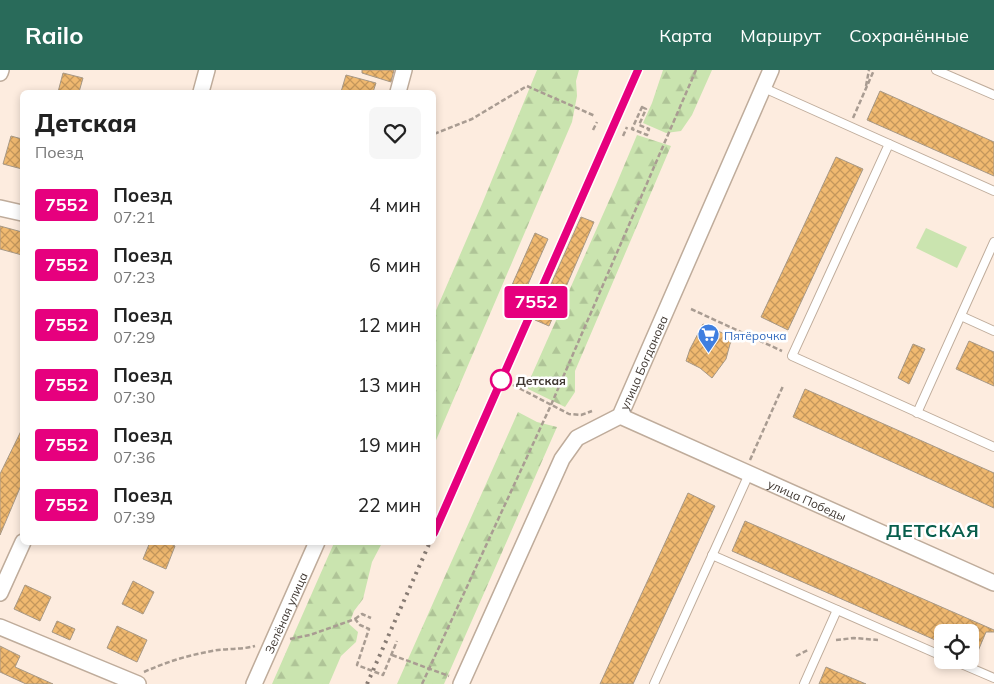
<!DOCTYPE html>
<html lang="ru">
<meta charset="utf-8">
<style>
:root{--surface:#fff;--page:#f6f6f6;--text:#222;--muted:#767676;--accent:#296b5a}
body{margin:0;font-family:Mulish,sans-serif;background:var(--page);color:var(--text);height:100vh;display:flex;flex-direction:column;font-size:19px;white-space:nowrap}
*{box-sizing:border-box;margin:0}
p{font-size:16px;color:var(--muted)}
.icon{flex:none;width:28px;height:28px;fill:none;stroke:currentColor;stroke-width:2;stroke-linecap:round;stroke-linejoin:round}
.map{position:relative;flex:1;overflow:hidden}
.sheet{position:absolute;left:20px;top:20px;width:416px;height:455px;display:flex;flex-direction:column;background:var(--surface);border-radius:8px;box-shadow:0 2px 8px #0003}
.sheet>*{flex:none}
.badge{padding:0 10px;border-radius:4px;font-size:18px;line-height:32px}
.fabs{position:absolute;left:934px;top:554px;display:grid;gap:10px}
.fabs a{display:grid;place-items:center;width:45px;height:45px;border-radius:8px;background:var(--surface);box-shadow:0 2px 8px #0003;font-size:25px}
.map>.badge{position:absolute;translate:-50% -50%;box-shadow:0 0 0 2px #fff}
.round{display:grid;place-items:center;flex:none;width:52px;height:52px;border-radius:8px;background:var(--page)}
.head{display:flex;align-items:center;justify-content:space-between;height:85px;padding:0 15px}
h1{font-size:24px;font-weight:800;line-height:38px}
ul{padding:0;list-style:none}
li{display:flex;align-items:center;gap:15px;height:60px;padding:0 15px}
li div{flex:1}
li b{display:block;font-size:19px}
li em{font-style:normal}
li .badge{min-width:55px;font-weight:700;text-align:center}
header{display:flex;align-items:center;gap:30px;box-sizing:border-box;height:70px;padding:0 25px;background:var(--accent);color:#fff}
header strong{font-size:24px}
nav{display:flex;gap:28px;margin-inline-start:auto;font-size:18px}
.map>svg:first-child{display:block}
.forest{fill:url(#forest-firs)}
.garden{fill:#cae4af}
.building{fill:url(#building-cross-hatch);stroke:#a79885}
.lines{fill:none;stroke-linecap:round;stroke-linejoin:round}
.lane-casing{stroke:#bfac9b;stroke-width:10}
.street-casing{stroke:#bfac9b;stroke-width:18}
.path{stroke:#a99c92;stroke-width:2.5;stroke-dasharray:5 2.5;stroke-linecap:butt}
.lane{stroke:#fff;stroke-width:8}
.street{stroke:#fff;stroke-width:15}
.rail{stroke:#887c74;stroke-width:4;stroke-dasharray:2.5 5;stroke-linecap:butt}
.line-casing{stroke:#fff;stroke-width:11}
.line{stroke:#e6007e;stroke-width:8}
.stop-dot{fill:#fff;stroke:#e6007e;stroke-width:2.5}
.labels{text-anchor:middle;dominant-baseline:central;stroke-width:5;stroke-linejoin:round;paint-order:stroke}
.shop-label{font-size:12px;fill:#366cbe;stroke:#fff;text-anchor:start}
.street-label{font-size:12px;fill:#3e3630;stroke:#fff}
.stop-label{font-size:12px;font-weight:bold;fill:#3e3630;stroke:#fff;text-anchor:start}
.district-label{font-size:18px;font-weight:bold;letter-spacing:1px;fill:#075e4c;stroke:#fff}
</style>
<header>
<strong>Railo</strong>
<nav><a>Карта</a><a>Маршрут</a><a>Сохранённые</a></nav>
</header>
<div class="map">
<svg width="994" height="614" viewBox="0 0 994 614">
<defs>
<pattern id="forest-firs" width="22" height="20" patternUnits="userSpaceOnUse" patternTransform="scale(1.25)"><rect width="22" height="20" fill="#cae4af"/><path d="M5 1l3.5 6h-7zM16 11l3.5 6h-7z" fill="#afc497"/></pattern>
<pattern id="building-cross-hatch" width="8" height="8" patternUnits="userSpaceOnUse" patternTransform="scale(1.25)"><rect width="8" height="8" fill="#f0b970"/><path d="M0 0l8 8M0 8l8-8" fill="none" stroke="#c4975c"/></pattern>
</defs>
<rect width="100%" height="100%" fill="#fdecdf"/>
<g class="forest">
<path d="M537,0H579L576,11L577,26L572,52L434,375V245L482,134Z"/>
<path d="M663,0H712L692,45L681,61L666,63L643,53L652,33Z"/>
<path d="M637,65L671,76L575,301V322L565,337L526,318L616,115Z"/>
<path d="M518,342L537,352L557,357L444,614H397Z"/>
<path d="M334,473H382L372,492L363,529L354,541L349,554L358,562L356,572L341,586L329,614H272Z"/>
</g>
<path class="garden" d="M926,158L967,177L957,198L916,178Z"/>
<g class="building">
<path d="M362,0H394L391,12L362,3Z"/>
<path d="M63,3L83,8L79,22H58Z"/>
<path d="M346,5L376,13L373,22H341Z"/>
<path d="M880,21L994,72V106L867,50Z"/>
<path d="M11,66L22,69V99L3,94Z"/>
<path d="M836,87L863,99L788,260L761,247Z"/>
<path d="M581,147L594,152L549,256L535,250Z"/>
<path d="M0,156L22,162V185L0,179Z"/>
<path d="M535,163L548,169L517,239L504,233Z"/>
<path d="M703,254L733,268L730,274L726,289L712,308L700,298L686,291L690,279Z"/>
<path d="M969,271L994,282V316L956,299Z"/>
<path d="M913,274L925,279L909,314L898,308Z"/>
<path d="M805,319L994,403V438L793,347Z"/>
<path d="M22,359V413L0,465V404Z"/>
<path d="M688,423L715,436L633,614H600Z"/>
<path d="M745,451L994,560V562H986L973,593L970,592V562H942V573L732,481Z"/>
<path d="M150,472H167L175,476L166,499L143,489Z"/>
<path d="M133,511L154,522L143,544L122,534Z"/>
<path d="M25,515L51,527L40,551L14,539Z"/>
<path d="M57,551L75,559L70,570L52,562Z"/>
<path d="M117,556L147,570L137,592L107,578Z"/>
<path d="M0,576L20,586L15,597L53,614H26L0,602Z"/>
<path d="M826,597L866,614H819Z"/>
</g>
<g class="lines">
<defs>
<g id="lane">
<path d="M936,0L994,25"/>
<path d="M764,18L994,121"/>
<path d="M889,74L792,286L994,377"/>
<path d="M961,246L994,261"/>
<path d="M917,343L994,172"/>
<path d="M712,485L942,586"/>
<path d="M952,590L994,608"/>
<path d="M654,614L749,404"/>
<path d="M804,614L837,540"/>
</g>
<g id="street">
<path d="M0,3L1,0"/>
<path d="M201,22L207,0"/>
<path d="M398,22L404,0"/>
<path d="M0,138L22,143"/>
<path id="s1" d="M620,346L994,513"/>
<path d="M0,523L23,472"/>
<path d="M0,557L138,614"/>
<path id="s2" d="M254,614L317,472"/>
<path id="s3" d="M461,614L562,389L577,368L620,346L771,0"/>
</g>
</defs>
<use href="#lane" class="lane-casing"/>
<use href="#street" class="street-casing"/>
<g class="path">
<path d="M866,16L869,0"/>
<path d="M642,37L646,39L639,55L649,59L647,65L632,59Z"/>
<path d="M853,48L874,0"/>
<path d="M593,60L597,52"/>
<path d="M434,64L472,49L527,16L595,46"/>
<path d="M623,66L627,57"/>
<path d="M691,239L782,281"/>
<path d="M513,315L569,344L581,345L592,341"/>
<path d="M750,390L783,316"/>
<path d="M355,549L362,544L371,548"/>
<path d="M290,569L310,565L355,549L360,555L369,559L357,595L383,605L397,571"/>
<path d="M836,570L854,568L878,570"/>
<path d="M392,585L449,606"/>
<path d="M796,586L808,580"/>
<path d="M144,602C166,592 189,585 212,581C227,578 240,580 255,576"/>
<path d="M422,614L551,335L696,0"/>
</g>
<use href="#lane" class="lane"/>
<use href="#street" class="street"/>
<g class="rail">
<path d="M434,463L638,0"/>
<path d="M367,614L430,472"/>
</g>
</g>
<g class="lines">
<defs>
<path id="line" d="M434,463L638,0"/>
</defs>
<use href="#line" class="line-casing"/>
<use href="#line" class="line"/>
</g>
<defs>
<symbol id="supermarket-pin" viewBox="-11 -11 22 30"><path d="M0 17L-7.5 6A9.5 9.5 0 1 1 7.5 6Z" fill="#3f7fe0" stroke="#fff"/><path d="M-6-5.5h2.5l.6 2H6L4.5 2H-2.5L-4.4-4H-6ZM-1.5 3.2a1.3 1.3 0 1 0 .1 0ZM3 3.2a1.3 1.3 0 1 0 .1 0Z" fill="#fff"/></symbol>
</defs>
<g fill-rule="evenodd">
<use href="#supermarket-pin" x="696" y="252" width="25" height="34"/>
</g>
<circle class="stop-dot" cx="501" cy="310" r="10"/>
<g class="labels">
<g class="shop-label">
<text x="724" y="265">Пятёрочка</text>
</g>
<g class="street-label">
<text stroke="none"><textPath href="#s3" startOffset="379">улица Богданова</textPath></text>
<text stroke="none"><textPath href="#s1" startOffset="205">улица Победы</textPath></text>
<text stroke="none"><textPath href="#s2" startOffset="78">Зелёная улица</textPath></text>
</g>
<g class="stop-label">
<text x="516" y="310">Детская</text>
</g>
<g class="district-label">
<text x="933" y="460">ДЕТСКАЯ</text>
</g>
</g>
</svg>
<div class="fabs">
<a><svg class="icon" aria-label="locate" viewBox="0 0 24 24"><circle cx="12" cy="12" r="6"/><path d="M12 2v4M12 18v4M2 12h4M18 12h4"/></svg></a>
</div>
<b class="badge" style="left:536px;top:232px;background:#e6007e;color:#fff">7552</b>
<section class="sheet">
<div class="head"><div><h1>Детская</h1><p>Поезд</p></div><a class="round"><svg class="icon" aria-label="heart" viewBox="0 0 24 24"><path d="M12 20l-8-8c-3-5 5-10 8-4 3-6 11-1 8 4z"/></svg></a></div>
<ul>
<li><span class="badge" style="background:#e6007e;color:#fff">7552</span><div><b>Поезд</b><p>07:21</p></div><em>4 мин</em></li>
<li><span class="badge" style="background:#e6007e;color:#fff">7552</span><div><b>Поезд</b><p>07:23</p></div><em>6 мин</em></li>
<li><span class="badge" style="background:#e6007e;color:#fff">7552</span><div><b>Поезд</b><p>07:29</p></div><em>12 мин</em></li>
<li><span class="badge" style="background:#e6007e;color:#fff">7552</span><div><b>Поезд</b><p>07:30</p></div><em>13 мин</em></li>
<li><span class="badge" style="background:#e6007e;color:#fff">7552</span><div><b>Поезд</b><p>07:36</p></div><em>19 мин</em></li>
<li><span class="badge" style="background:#e6007e;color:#fff">7552</span><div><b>Поезд</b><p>07:39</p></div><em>22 мин</em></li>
</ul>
</section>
</div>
